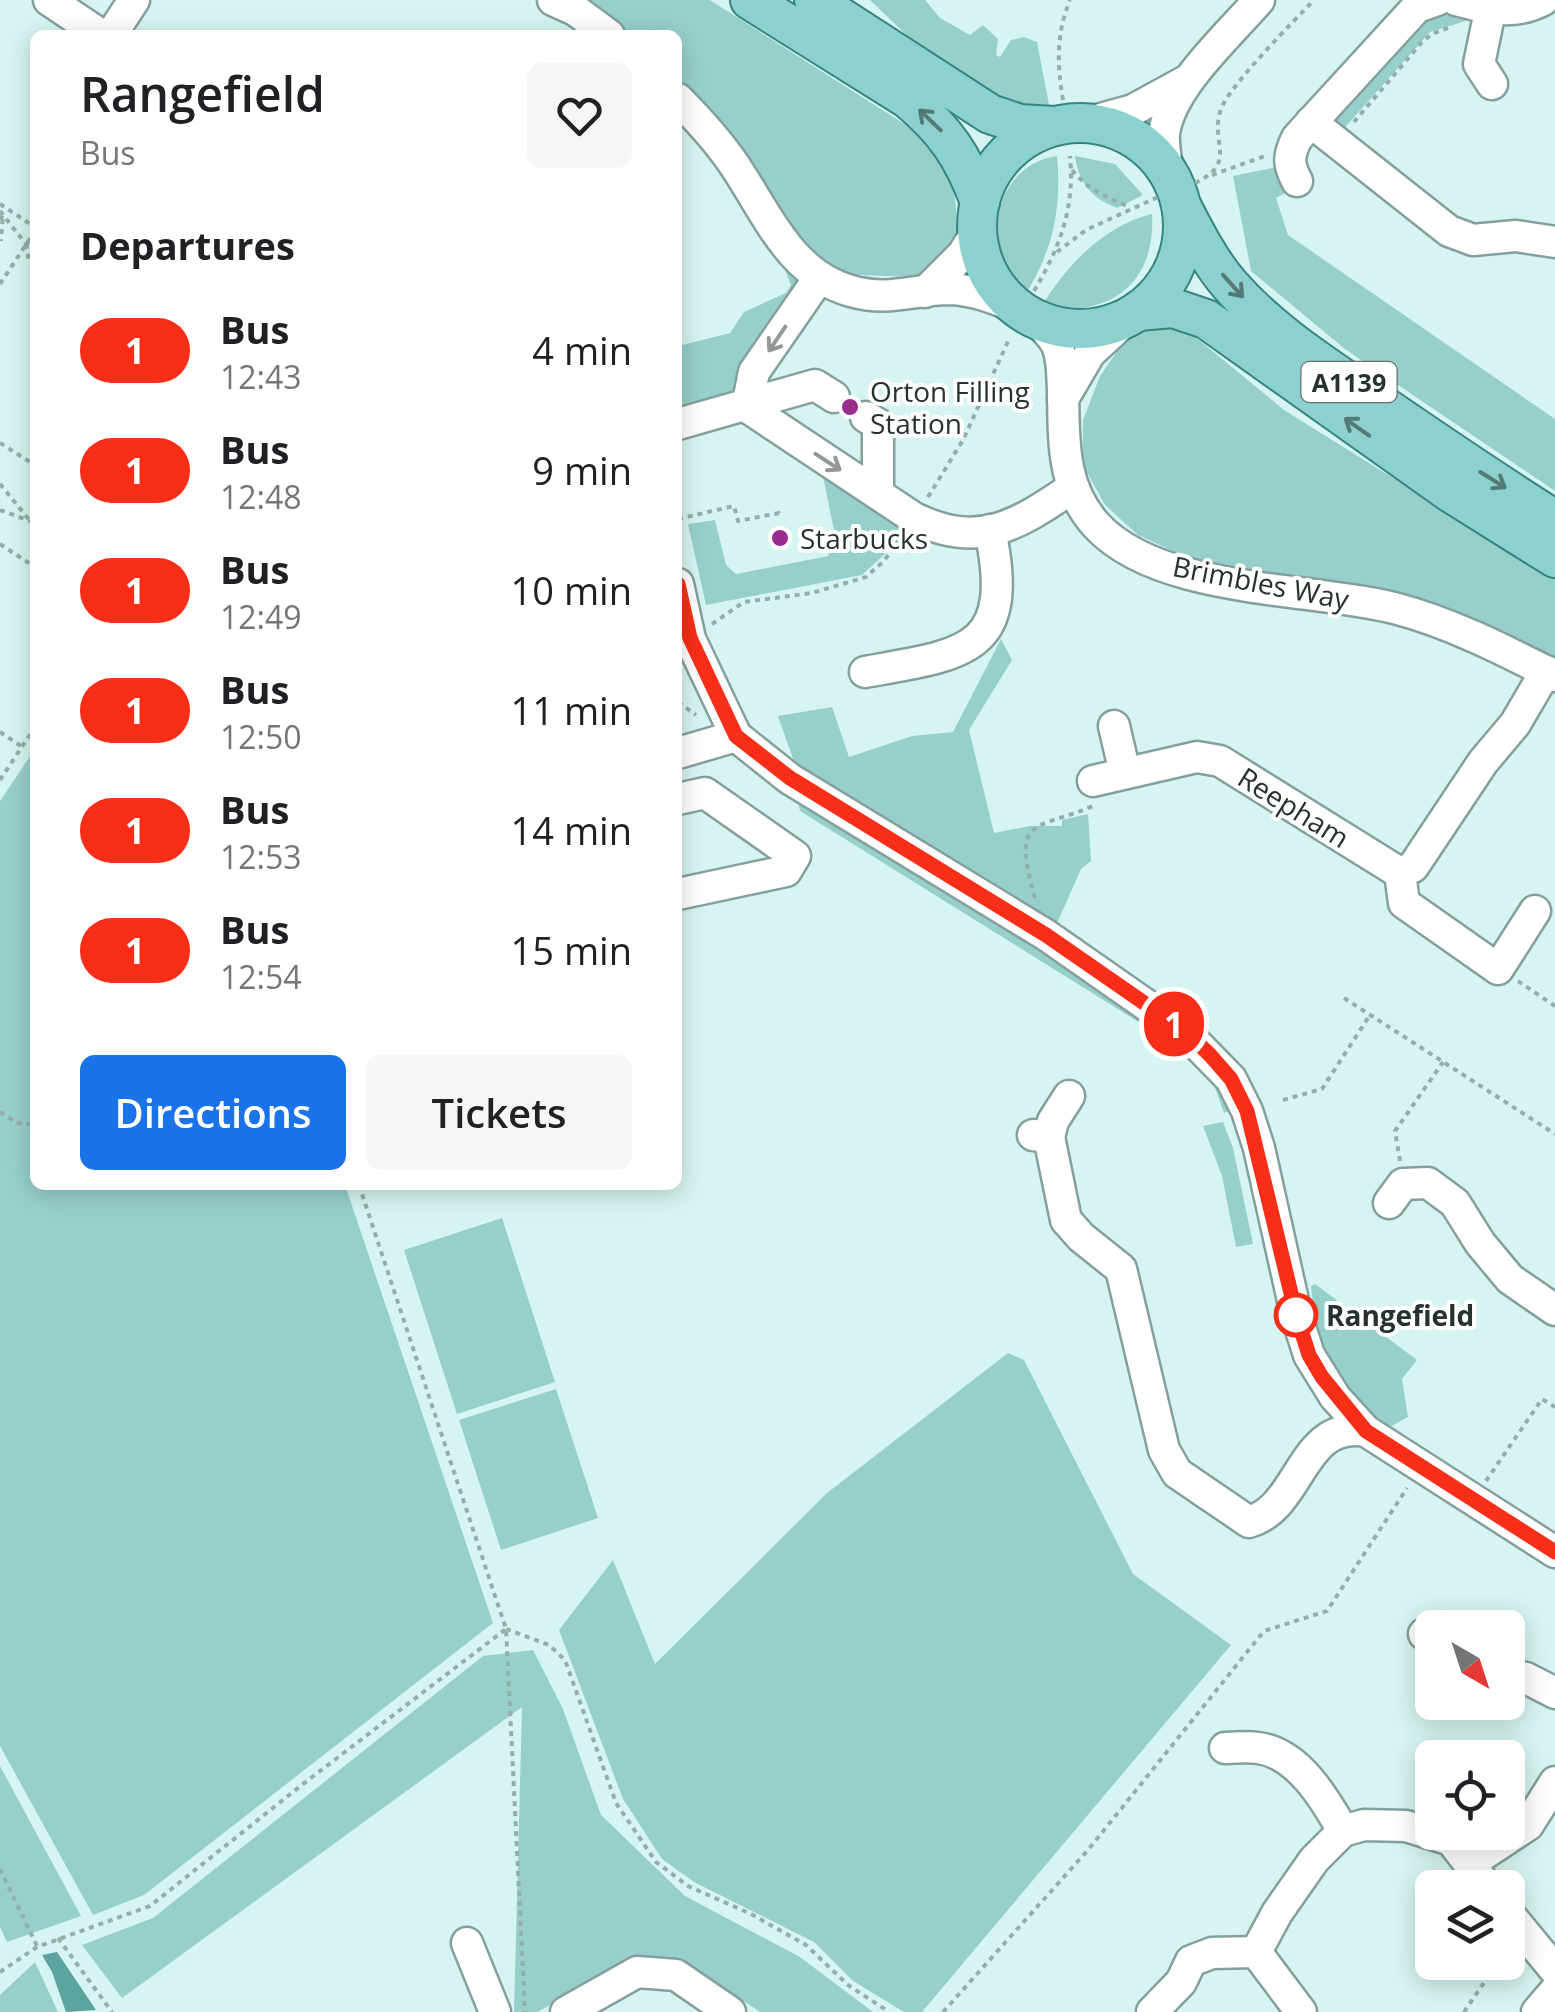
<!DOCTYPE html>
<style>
:root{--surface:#fff;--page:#f6f6f6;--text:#202124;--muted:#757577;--accent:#1a73e8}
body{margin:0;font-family:"Open Sans",sans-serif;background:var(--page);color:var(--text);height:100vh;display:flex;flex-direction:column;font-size:38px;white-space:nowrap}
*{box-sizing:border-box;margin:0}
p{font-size:32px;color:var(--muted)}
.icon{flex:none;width:55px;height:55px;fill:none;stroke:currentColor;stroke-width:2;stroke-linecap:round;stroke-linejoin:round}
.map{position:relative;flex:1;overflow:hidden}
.drawer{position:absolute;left:30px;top:30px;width:652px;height:1160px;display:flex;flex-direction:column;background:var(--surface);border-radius:15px;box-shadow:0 5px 25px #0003}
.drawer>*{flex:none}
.badge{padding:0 20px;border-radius:32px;font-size:35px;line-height:65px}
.needle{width:65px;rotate:141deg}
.controls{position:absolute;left:1415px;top:1610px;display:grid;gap:20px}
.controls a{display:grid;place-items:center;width:110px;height:110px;border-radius:15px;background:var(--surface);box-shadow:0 5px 25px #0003;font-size:50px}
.map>.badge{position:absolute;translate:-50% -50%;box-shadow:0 0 0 5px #fff}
h2{padding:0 50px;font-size:38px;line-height:90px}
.round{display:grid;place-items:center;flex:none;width:105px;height:105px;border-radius:15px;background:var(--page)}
.summary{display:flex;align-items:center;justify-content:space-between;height:170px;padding:0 50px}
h1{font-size:48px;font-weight:600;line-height:75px}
.action{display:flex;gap:20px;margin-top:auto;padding:20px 50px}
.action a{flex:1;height:115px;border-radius:15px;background:var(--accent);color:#fff;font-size:40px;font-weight:600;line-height:115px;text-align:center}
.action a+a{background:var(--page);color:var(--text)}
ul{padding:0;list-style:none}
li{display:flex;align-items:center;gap:30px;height:120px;padding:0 50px}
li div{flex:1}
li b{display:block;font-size:38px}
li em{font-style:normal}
li .badge{min-width:110px;font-weight:700;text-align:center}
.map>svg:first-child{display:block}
.green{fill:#97d0cb}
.water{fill:#5da39e}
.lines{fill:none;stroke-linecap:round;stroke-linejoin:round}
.minor-casing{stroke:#84a09e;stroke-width:35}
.major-casing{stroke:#378581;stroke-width:42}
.path{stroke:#95adab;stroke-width:4;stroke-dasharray:5 5;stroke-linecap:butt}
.minor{stroke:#fff;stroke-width:30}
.major{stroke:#8cd1cd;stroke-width:38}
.oneway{stroke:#547a77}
.oneway2{stroke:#929898}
.line-casing{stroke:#fff;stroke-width:22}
.line{stroke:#f92e18;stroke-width:15}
.poi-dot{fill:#982d8e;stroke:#fff;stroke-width:4}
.stop-dot{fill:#fff;stroke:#f92e18;stroke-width:5}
.labels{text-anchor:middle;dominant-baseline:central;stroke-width:8;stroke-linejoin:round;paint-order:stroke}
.shield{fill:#fff;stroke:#67706f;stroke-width:2.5}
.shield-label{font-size:25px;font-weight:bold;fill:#263231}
.poi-label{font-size:28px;fill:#263231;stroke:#fff;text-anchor:start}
.street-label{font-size:28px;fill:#263231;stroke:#fff}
.stop-label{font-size:28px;font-weight:bold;fill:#263231;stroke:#fff;text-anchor:start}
</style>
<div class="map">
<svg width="1555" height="2012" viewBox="0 0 1555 2012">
<rect width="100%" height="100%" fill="#d6f5f2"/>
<g class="green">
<path d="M569,0H710L928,139L954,188L958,234L932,278L837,274L804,250L760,175L678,83V35H631Z"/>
<path d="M870,0H925L940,18L970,35L983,25L998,39L996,55L1000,57L1011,40L1024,37L1037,42L1049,105L1013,108L919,47Z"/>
<path d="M1437,10L1475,18L1430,32L1339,134L1333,118L1408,27Z"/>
<path d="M1057,156C1062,206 1053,251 1026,293C977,256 991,165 1057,156Z"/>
<path d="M1075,156L1115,164L1143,195L1117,208C1091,198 1079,183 1075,156Z"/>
<path d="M1281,166L1291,190L1276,198L1288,235L1555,419V491L1345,349L1251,271L1233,176Z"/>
<path d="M1152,214C1155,258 1136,296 1092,306C1076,310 1059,310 1044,303C1067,264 1107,224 1152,214Z"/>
<path d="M781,260L804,273L744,394L678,410V346L730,333L744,312L786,293L791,285Z"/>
<path d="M1136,324L1182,326L1284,410L1555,579V662L1203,565L1138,535L1105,505L1083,465V420L1100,376Z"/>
<path d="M822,472L906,523L884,555L862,575L706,605L688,524L715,520L726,565L736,574L828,556L835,535Z"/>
<path d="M1001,639L1012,660L969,730L994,833L1030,826H1062V820L1088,814L1091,861L1081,869L1054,930L799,776L778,716L832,707L849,757L912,736L953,732Z"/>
<path d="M35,749V1185H345L493,1623L144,1895L93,1915L0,1746V801Z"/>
<path d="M796,790L1169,1029L1237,1107L1224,1113L1213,1082L1182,1049L800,811Z"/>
<path d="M1223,1122L1233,1148L1253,1244L1236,1247L1222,1176L1203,1126Z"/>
<path d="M502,1218L555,1382L457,1414L404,1250Z"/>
<path d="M1315,1284L1417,1360L1402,1379L1408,1417L1388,1428L1362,1411L1318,1350L1311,1286Z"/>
<path d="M1008,1353L1024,1360L1133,1574L1231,1645L922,2012H904L853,1981L814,1942L694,1882L662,1859L623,1799L559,1630L613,1560L655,1664L827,1493Z"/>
<path d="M556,1389L598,1518L501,1550L459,1420Z"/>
<path d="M533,1650L563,1709L601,1815L685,1896L800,1957L873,2012H760L730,1992L634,1961L537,2012H514L522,1707L122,1998L82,1945L153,1918L483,1656Z"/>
<path d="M0,1766L81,1916L7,1942L0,1927Z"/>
<path d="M35,1962L58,2012H0V1995Z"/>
</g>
<path class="water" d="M57,1952L96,2010L66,2012L52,1972L42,1955Z"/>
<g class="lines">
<defs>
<g id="minor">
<path d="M49,0L101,35"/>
<path d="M553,0L575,10L609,35"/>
<path d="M1456,0C1487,8 1513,16 1543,0"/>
<path d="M1490,11L1479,64L1492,84"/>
<path d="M111,35L134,0"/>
<path d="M678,99C698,119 717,140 733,163C766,211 789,274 851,291C889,302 914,289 950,289C974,290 995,298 1017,308"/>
<path d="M1311,122L1449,231L1473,240L1516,236L1555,242"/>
<path d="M1086,123L1133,110L1188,80"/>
<path d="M1168,172C1166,160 1163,145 1164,133C1171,86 1229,35 1259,0"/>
<path d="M1297,181C1288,164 1288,156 1297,138L1417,7L1437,0"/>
<path d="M925,292L963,254L977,231"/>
<path d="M1032,317C1041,325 1051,333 1057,345C1063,359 1062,375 1063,390C1064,440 1061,487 1097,526C1160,593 1308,587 1394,608C1449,622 1504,650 1555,676"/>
<path d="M1063,399L1090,353L1129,317"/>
<path d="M747,407L914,518C980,550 1017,525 1072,488"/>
<path d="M747,407L754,372L819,278"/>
<path d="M866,417L878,424V494"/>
<path d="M678,424L815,385L834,397"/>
<path d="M678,584L690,639L736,736L790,779L1046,935L1185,1032L1231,1079L1247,1111L1259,1148L1296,1314L1309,1355L1335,1397L1366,1431"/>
<path d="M865,672C966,654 1016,652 990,530"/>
<path d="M1114,726L1125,773"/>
<path d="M678,753L736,736"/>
<path d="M1093,781L1197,757L1220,761L1400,873"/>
<path d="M678,799L705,793L795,856L786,871L678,894"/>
<path d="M1535,911L1498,969L1404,903L1400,873L1413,867L1483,762L1515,724L1546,671"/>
<path d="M1033,1135L1049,1137L1053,1121L1069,1096"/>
<path d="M1049,1137L1066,1220L1081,1237L1121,1269L1164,1450L1177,1473L1249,1522C1302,1507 1300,1420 1366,1431L1555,1552"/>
<path d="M1389,1203L1403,1184L1428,1183L1455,1203L1480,1243L1510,1279L1555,1310"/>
<path d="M1424,1634L1432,1639"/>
<path d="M1508,1674L1526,1678L1555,1693"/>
<path d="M1225,1748C1235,1748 1247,1746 1258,1748C1298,1753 1325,1799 1343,1831"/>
<path d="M1469,1864L1528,1825L1555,1782"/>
<path d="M1508,1913L1555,1970"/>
<path d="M467,1943L495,2012"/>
<path d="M1256,1952L1301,2012"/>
<path d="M566,2012L637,1972L676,1975L730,2012"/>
<path d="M1152,2012L1181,1982L1191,1961L1212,1953L1256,1952L1277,1913L1314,1860L1343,1831L1364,1825L1406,1826L1451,1840L1488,1888"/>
<path d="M1537,2012L1555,1991"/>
</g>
<g id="major">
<path d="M750,0L908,99C945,130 963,156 980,202"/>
<path d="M814,0L990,114L1020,124L1054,126"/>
<circle cx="1080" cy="226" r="103"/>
<path d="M1182,207C1196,234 1210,262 1230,285C1269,330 1321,363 1369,396C1430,438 1492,480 1555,520"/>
<path d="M1138,311L1173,308L1206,319L1451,493L1555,558"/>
</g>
</defs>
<use href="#minor" class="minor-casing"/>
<use href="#major" class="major-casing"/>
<g class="path">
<path d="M1063,100C1057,65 1056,34 1070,0"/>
<path d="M1354,122L1422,42L1432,34L1453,26"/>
<path d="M1072,170C1087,189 1109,199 1130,207"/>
<path d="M1212,175L1268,155"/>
<path d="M1195,183C1239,162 1209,143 1221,109C1230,85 1293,22 1314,0"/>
<path d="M0,204L35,227"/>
<path d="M0,211L26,244L35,250"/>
<path d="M0,220L3,215L1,241"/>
<path d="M26,244L29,262"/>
<path d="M1057,252L1086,230L1158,197"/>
<path d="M0,284L35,231"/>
<path d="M1034,291C1060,247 1075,208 1070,156"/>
<path d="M0,443L35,465"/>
<path d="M0,484L35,527"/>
<path d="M928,497L963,440L1010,337"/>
<path d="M0,510L35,523"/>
<path d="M678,519L734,506L738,521L779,513L780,518"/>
<path d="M0,544L35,567"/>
<path d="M712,624L744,602L812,593L866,577L884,561L900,538"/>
<path d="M678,702L696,715"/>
<path d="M0,732L21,746"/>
<path d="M0,780L35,727"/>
<path d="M1035,898C1011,815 1034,831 1093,806"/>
<path d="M1518,981L1555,1006"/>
<path d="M1344,998L1555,1134"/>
<path d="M1283,1100L1322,1089L1370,1015"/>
<path d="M0,1112L17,1123L35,1125"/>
<path d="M1400,1161L1395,1131L1443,1062"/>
<path d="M359,1185L506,1629L525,2012"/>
<path d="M1486,1481L1542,1399L1555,1407"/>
<path d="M506,1629L549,1645L565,1660L616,1803L656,1862L688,1886L751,1914L806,1945L848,1985L889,2012"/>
<path d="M0,1869L37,1946"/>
<path d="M58,1938L112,2012"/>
<path d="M0,1972L37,1947L150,1906L303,1784L506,1629"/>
<path d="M943,2012L1088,1850L1264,1631L1327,1611L1407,1488"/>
<path d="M1464,2012L1498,1962"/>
</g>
<use href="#minor" class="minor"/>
<use href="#major" class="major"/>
</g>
<defs><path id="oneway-shaft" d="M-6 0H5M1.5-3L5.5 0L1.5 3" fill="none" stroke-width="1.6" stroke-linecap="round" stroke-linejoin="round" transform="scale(2.5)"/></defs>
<g class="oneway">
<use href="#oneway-shaft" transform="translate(930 120) rotate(-136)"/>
<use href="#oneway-shaft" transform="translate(1233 286) rotate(48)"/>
<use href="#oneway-shaft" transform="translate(1357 427) rotate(-145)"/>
<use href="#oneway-shaft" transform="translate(1493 480) rotate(32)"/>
</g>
<g class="oneway2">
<use href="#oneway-shaft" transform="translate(777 339) rotate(124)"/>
<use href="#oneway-shaft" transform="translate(828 462) rotate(33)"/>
</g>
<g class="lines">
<defs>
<path id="line" d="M678,584L690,638L736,736L790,778L1046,935L1186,1032L1210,1055L1231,1079L1247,1111L1296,1314L1309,1355L1322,1377L1366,1431L1555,1552"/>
</defs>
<use href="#line" class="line-casing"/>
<use href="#line" class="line"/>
</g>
<g class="poi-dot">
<circle cx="850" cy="407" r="10"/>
<circle cx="780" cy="538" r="10"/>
</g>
<circle class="stop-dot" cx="1296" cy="1315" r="20"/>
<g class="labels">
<rect class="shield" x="1301.5" y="362" width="95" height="40" rx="8"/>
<g class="shield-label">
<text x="1349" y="382">A1139</text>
</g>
<g class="poi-label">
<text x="870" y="391">Orton Filling<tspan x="870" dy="32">Station</tspan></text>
<text x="800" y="538">Starbucks</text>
</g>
<g class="street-label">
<text transform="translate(1261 582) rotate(11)">Brimbles Way</text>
<text transform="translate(1294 807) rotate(32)">Reepham</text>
</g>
<g class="stop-label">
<text x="1326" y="1315">Rangefield</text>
</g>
</g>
</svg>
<div class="controls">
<a><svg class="needle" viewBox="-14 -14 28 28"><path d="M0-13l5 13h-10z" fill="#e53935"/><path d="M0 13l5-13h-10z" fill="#757577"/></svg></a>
<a><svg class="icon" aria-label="locate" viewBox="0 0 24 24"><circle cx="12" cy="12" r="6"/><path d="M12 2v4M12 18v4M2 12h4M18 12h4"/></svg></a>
<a><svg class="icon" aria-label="layers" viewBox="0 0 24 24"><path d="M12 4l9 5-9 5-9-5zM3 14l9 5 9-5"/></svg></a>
</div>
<b class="badge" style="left:1174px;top:1024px;background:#f92e18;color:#fff">1</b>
<section class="drawer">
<div class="summary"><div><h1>Rangefield</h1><p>Bus</p></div><a class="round"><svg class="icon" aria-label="heart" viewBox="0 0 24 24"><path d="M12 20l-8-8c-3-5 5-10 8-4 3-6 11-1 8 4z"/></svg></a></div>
<h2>Departures</h2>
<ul>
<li><span class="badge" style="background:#f92e18;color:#fff">1</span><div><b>Bus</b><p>12:43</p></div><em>4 min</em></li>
<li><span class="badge" style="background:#f92e18;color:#fff">1</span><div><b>Bus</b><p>12:48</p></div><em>9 min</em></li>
<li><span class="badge" style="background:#f92e18;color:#fff">1</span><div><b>Bus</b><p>12:49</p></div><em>10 min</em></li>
<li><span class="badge" style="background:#f92e18;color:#fff">1</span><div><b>Bus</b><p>12:50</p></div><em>11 min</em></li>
<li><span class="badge" style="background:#f92e18;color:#fff">1</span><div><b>Bus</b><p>12:53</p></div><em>14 min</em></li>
<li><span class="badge" style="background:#f92e18;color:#fff">1</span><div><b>Bus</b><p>12:54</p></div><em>15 min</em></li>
</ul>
<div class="action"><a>Directions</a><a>Tickets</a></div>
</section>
</div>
